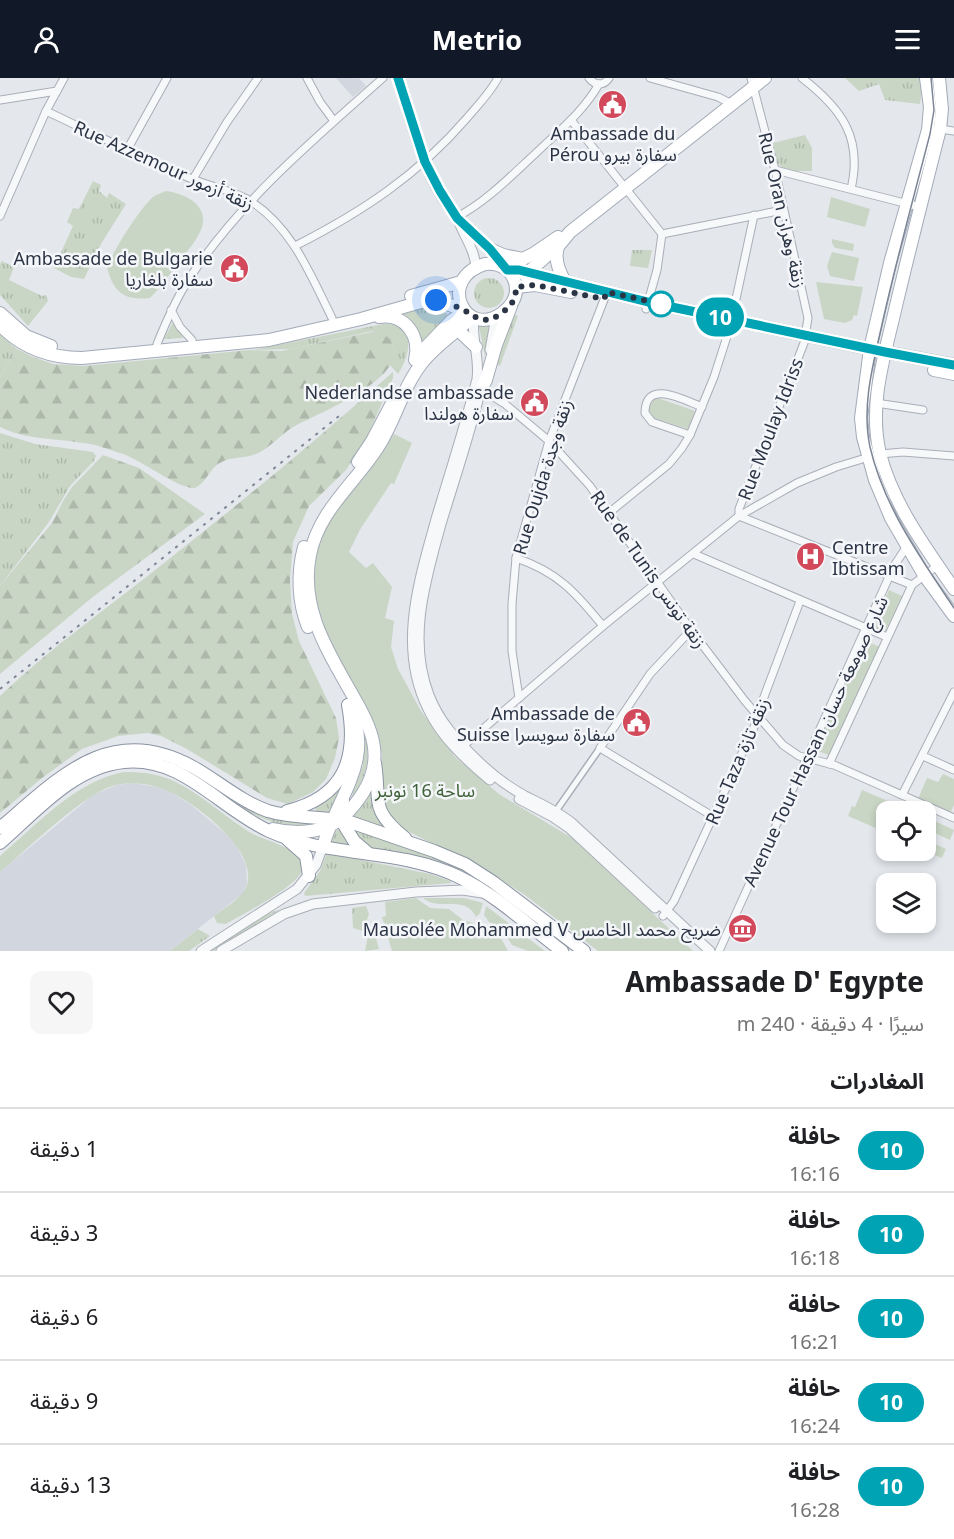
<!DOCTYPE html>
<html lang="ar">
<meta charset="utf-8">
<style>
:root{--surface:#fff;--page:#f6f6f6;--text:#202124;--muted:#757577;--line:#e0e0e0;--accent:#111827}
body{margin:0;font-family:"Noto Sans","Noto Sans Arabic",sans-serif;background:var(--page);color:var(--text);direction:rtl;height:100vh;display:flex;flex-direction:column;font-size:22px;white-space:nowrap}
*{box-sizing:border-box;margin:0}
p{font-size:20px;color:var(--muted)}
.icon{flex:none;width:33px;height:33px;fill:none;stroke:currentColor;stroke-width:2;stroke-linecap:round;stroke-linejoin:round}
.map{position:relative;height:873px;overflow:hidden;direction:ltr}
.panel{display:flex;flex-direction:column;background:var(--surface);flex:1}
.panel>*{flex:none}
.badge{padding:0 12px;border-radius:20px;font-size:21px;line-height:39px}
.fabs{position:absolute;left:876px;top:723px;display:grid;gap:12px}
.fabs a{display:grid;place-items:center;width:60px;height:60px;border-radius:12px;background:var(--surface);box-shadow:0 3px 9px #0003;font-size:30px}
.you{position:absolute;width:30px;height:30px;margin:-15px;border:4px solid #fff;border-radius:50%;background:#1a73e8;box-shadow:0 0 0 9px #1a73e833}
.map>.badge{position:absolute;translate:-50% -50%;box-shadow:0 0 0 3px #fff}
h2{padding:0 30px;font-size:22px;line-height:54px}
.round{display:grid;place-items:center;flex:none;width:63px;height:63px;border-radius:12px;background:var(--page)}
.headline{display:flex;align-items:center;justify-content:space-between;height:102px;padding:0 30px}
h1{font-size:28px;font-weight:700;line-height:45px}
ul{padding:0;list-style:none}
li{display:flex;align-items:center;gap:18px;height:84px;padding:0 30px;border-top:2px solid var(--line)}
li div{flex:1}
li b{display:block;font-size:22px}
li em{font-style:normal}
li .badge{min-width:66px;font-weight:700;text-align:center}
header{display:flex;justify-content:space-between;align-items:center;height:78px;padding:0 30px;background:var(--accent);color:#fff;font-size:27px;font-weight:700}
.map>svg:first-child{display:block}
.built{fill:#d2d6de}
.grass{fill:url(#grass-tufts)}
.forest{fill:url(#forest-firs)}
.green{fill:#c9d6c5}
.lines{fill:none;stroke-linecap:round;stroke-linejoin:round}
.pedestrian-casing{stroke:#a9aeb7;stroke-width:8}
.minor-casing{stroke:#a9aeb7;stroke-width:9}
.tertiary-casing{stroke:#a9aeb7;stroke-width:11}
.primary-casing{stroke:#a3abb8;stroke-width:14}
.trunk-casing{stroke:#8b94a3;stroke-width:14}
.pedestrian{stroke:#f7f8fa;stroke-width:5}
.minor{stroke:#f7f8fa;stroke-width:7}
.tertiary{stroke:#f7f8fa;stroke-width:9}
.primary{stroke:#fff;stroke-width:12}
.trunk{stroke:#fff;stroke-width:12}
.tram{stroke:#7d8696;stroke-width:1.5}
.rail{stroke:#7d8696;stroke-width:2;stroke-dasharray:3 6;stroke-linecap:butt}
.line-casing{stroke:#fff;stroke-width:14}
.line{stroke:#00a3b4;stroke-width:9}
.walk{stroke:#2b3445;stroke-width:6;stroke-dasharray:0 10.8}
.stop-dot{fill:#fff;stroke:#00a3b4;stroke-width:3}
.labels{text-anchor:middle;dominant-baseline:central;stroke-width:5;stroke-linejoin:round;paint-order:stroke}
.poi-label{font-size:18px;fill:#2b3445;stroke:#f4f6f9;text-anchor:end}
.street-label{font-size:18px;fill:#2b3445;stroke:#f4f6f9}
.park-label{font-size:18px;fill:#3f6138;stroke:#f4f6f9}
</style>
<header><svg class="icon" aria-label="menu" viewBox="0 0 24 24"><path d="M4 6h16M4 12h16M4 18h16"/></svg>Metrio<svg class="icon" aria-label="person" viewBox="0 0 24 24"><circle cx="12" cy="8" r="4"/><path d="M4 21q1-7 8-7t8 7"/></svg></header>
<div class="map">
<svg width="954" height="873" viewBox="0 0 954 873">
<defs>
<pattern id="grass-tufts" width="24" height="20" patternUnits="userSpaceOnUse" patternTransform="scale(1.5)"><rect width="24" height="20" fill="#c9d6c5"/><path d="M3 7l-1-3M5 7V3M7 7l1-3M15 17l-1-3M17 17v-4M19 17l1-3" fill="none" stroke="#adb8ab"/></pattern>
<pattern id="forest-firs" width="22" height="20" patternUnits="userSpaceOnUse" patternTransform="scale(1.5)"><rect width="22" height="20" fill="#c9d6c5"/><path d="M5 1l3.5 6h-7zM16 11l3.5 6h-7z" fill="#adb8ab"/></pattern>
</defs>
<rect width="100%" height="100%" fill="#e4e7ec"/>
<g class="built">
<path d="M336,0H359L366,8L353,19Z"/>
<path d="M132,705L158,709L169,713L191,727L225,755L235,765L246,787L247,806L242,816L170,873H0V794L93,717L117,707Z"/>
</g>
<g class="grass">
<path d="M845,0H920L922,8L920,26L885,22L879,6L859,13Z"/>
<path d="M805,57L812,70V93H786L776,84L773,65Z"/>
<path d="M93,103L101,107L99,113L107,120L109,115L126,126L101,166L84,201L71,199L54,190L73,148L67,144L73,130L79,131Z"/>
<path d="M632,172H652L648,190L630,188Z"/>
<path d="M2,183L14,189L9,202L42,218L46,217L48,223L28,248L0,217V186Z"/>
<circle cx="489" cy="215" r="15"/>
<path d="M431,228L438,229L447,236V241L420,268L396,234Z"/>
<path d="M512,236L518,238L500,288L494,285Z"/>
<path d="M173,244L183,260L164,261Z"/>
<path d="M383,246C417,245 411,276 398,296L390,287C401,268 390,257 372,253L291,271L253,272Z"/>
<path d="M489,246L485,278L479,249Z"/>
<path d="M0,257L17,271L0,299Z"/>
<path d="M0,355L35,366L93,374L96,378L94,383L70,408L49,444L0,508Z"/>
<path d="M363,657H366C370,682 367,700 351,721L363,687Z"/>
<path d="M372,703C372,722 372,738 388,751L350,741Z"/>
<path d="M338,711L340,712L332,735H317L315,729Z"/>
<path d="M243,728L267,738L310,744V747C284,750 264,743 242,730Z"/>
<path d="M342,750L355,770L327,765L332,755Z"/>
<path d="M351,750C395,765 440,778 480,801L575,873H572L495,814L372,770L357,759Z"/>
<path d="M327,775L430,796L450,803L451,805L305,818L304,815L320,793Z"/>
<path d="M366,828L369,836L363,853L353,850L352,830Z"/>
<path d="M279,832L214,873H209C230,859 255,838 279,832Z"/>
<path d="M198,851L210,858L189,873H170Z"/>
<path d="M368,858L376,860L379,871L365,873Z"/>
</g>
<g class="forest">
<path d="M376,253C385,256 393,261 394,271C400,304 316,336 293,349C280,357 269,371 256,376C244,381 231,378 220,385C209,391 206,405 195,410C178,411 143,383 123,376C110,372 96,366 83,365C54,360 27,362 0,349V299L17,271L33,279L53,286L84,288L250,272L281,273Z"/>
<path d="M393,294V300L367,359L346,392L309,428L293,464L290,502L292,536L299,563L336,640L339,660L335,680L326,701L313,714L288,726L267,720L187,671L161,658L148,655L118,658L82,671L42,700L0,735V618C49,571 106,531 159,489C239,426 317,362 393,294Z"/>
<path d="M103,377L139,390L205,436L94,518L0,596V508L52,445L63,423L72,409Z"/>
</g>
<g class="green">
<path d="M166,113C189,116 213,131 199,156C194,166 186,175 179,183C170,196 161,209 150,220C124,223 113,214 107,189C115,170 138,133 153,119C157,116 162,115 166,113Z"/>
<path d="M831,119L870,131L865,149L827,139Z"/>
<path d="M832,161L854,166L853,173L835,170L832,165Z"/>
<path d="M832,174L859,180L854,203L830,198L827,188Z"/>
<path d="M816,204L863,209L857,238L854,237L852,242L845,245L824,241Z"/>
<path d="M658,320L695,333L688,351L651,339C647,332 648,328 653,321Z"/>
<path d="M394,356L412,365L394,406L391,405L361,450L349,474L366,490L373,485L392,509L385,540L394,543L391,569L398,591L421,633L455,679L499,716L572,760L693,873H598L525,817L495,798L400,749L386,734L380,709L382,677L378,658L371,639L338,581L321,544L315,522L313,499L316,477L328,445L375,384Z"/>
<path d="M889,512L902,518L885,554L874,551L873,548Z"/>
<path d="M864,562L880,569L831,678L816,672Z"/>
<path d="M124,694C140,694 154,695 169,701C200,714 225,740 253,756C267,763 305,772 303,790C301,807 241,837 226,846L217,845L214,838C225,830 242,820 247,807C258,772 196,726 170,714C154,706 133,703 116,707C85,714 27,772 0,794V778C37,747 75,703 124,694Z"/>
<path d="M943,696L954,701V727L950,735L918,721L927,700L938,704Z"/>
<path d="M862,712L890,724L878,751L848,738L852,728L855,729Z"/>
<path d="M928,740L954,752L950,762L926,751Z"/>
<path d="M926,762L946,771L942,780L924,773Z"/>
<path d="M416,820L430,830L449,831L463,842L473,845L475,850L479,852L489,849L502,862L508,873H392L382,839L386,838L385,824Z"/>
<path d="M423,820H464L483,825L480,835L476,839C465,816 439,834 423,820Z"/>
<path d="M486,828L545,873H528L512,867L501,850L489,844L484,837Z"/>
</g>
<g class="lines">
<defs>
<path id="pedestrian" d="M556,733L600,670"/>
<g id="minor">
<path d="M307,0L320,24L334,43"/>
<path d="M589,0C595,8 604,8 609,0"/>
<path d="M650,0L718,19L732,26"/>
<path d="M751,0L775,92L808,240L804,265L739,431V438L912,507"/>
<path d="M802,0C842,31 863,60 851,111"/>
<path d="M0,22L57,13"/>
<path d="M46,33C95,56 143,81 192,101C209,108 238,114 252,124C293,151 311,198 332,240"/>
<path d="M571,42L662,156"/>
<path d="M940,51L954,53"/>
<path d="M127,72L167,0"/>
<path d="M775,92L920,129"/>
<path d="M193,101L227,44L258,0"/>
<path d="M0,138L46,33L64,0"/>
<path d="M457,139C487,123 511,98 536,75C559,53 583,34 599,6"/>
<path d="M662,156L783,132"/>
<path d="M295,168C362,134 418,97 467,40C478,27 490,15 498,0"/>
<path d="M646,231L657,192L662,156"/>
<path d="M171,232L180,249L192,262"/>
<path d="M157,266C166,244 175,223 187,204C238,125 313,62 383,0"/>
<path d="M481,311L505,326L549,363L590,408L691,552L745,623L783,667L799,678L834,687L954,740"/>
<path d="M876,325L923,332"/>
<path d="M690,357L652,344L645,335C645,300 684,322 702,329"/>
<path d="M880,376L903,374L954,378"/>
<path d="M610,434L669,386L682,370L690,357L714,299L730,249L754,137"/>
<path d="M694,476L887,559"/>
<path d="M516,480C558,494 576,515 603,548"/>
<path d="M691,552L650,596L600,670L714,739"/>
<path d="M519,620L512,573V526L516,480L549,363L607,214"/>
<path d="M463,668L603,548L739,438L797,405L836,389L869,379"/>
<path d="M923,678L954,692"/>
<path d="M829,686L912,507L937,488"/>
<path d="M902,717L954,614"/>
<path d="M663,838L674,823L755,647L761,627L800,523"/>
<path d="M719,873L894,488L907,468"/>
</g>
<g id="tertiary">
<path d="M398,0C410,43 426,108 458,140C470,152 483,163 495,175"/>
<path d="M457,139C463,157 475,171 476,190"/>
<path d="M474,240C471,260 480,280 477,301C465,348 450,394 436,441C419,503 397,569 428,631C441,659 466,682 490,702"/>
<path d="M490,272L496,239"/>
<path d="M482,306C471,353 455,400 441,446C426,501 407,560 429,617C439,643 457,663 477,682C491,696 507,708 525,718C541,726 557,733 572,745L710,873"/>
<path d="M519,721L553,739L569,750L655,830"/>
<path d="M201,873L297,811L316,787L323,768"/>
<path d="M221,873L284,836L313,826L416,814L463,812L482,815"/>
</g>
<g id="primary">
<path d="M926,0L930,29L928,52L890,185L870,271L861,340L863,359L875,402L891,440L924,497L954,538"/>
<path d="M939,0L942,31L940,51C925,110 910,169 896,228C885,277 868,325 880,376C893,426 925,469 954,511"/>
<path d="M558,169C554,181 559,194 566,205"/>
<path d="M490,171L503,177L523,181"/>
<path d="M485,186C501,184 516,194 516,212C516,222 510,229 502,235C465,262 436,201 485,186Z"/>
<path d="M504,190L533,176L558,159"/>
<path d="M507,192H519L648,224L870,271L954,287"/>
<path d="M525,197L561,165L570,154L765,0"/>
<path d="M516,209L535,207L571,214"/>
<path d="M411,218L461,204"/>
<path d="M0,235L26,258L51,268"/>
<path d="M379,239C405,235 421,258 415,282"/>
<path d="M0,247C22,270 50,280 82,280L269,262L361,241L428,222L441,224L464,232"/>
<path d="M458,252L476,269"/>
<path d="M424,271L451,243L465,233"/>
<path d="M934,292L954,296"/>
<path d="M481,311L486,302L496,267L511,228"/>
<path d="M358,384L372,363L391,327"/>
<path d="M304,469C297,495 298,524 308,549"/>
<path d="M273,751C300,757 330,755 349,733C361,720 372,703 374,685C377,664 367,643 357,625C331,578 299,533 310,477C319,431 357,404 380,366C396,340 403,309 422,285C436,267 456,255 472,239"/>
<path d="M323,768C337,719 376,681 349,628"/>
</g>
<g id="trunk">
<path d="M375,685C381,724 369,731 405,760"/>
<path d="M343,722L341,742L354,763L368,775"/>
<path d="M287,733C344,719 358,681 348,627"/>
<path d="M0,750C59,700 110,643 193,689C218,703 240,723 268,733C295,741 323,738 350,744L434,773L465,786L493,804L584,873"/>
<path d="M288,762L306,778L309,798"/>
<path d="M0,765C36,734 73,689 124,684C183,678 219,730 269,753C328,780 400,770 459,799C496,817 529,848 562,873"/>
</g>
</defs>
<use href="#pedestrian" class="pedestrian-casing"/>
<use href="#minor" class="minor-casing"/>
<use href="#tertiary" class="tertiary-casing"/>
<use href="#primary" class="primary-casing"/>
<use href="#trunk" class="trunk-casing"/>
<use href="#pedestrian" class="pedestrian"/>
<use href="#minor" class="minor"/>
<use href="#tertiary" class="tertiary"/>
<use href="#primary" class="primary"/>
<use href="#trunk" class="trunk"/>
<path class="tram" d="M931,0L934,32L930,56C914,118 897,180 883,242C874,283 861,327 870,369C884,429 920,479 954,530"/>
<path class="rail" d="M0,611L339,338"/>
</g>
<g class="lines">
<defs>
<path id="line" d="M398,0L425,84L440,113L457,140L490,171L507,192H519L648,224L885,274L954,287"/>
</defs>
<use href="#line" class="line-casing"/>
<use href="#line" class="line"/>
<path class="walk" d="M436,222C445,225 456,228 464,232C480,242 486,247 503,234C512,227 516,221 516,209L535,207L604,221L607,214L666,227L661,226"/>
</g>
<defs>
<symbol id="civic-disc" viewBox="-11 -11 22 22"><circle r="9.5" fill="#d1495b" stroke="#f4f6f9"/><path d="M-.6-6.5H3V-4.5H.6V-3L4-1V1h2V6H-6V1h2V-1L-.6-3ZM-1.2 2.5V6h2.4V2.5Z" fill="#fff"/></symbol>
<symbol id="hospital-disc" viewBox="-11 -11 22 22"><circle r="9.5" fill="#d1495b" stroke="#f4f6f9"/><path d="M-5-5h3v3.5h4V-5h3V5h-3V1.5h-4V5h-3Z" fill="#fff"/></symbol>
<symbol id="museum-disc" viewBox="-11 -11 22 22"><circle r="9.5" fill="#d1495b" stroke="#f4f6f9"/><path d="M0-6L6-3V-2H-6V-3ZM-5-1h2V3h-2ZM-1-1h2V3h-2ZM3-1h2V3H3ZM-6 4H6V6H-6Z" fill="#fff"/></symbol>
</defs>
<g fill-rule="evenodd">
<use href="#civic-disc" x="596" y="10" width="33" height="33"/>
<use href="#civic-disc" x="218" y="174" width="33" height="33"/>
<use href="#civic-disc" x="518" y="308" width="33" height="33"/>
<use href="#hospital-disc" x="794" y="462" width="33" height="33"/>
<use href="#civic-disc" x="620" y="628" width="33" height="33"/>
<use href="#museum-disc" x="726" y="834" width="33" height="33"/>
</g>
<circle class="stop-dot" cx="661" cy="226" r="12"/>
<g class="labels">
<g class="poi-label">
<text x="613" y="55" text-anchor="middle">Ambassade du<tspan x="613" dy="21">Pérou سفارة بيرو</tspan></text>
<text x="213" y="180">Ambassade de Bulgarie<tspan x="213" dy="21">سفارة بلغاريا</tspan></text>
<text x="514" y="314">Nederlandse ambassade<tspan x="514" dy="21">سفارة هولندا</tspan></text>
<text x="832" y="469" text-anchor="start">Centre<tspan x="832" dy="21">Ibtissam</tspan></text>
<text x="615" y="635">Ambassade de<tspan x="615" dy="21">Suisse سفارة سويسرا</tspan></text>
<text x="721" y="851">Mausolée Mohammed V ضريح محمد الخامس</text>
</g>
<g class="street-label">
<text transform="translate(164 87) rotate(24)">Rue Azzemour زنقة أزمور</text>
<text transform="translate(783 132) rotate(77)">Rue Oran زنقة وهران</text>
<text transform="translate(770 351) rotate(-69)">Rue Moulay Idriss</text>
<text transform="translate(542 399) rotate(-73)">Rue Oujda زنقة وجدة</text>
<text transform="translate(649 491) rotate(55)">Rue de Tunis زنقة تونس</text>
<text transform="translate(815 663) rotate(-65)">Avenue Tour Hassan شارع صومعة حسان</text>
<text transform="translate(737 683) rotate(-67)">Rue Taza زنقة تازة</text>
</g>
<g class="park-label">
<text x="425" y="712">ساحة 16 نونبر</text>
</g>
</g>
</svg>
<div class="fabs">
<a><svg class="icon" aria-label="locate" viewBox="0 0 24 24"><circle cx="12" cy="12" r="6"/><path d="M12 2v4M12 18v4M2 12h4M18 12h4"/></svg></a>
<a><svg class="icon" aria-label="layers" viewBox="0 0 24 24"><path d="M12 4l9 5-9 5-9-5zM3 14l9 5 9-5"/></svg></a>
</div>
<div class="you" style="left:436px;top:222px"></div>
<b class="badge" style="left:720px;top:239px;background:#00a3b4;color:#fff">10</b>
</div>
<section class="panel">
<div class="headline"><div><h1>Ambassade D' Egypte</h1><p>سيرًا · 4 دقيقة · 240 m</p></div><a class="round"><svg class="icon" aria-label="heart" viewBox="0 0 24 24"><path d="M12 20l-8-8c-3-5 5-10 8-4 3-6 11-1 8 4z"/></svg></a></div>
<h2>المغادرات</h2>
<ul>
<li><span class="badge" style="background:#00a3b4;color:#fff">10</span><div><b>حافلة</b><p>16:16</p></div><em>1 دقيقة</em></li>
<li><span class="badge" style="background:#00a3b4;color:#fff">10</span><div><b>حافلة</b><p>16:18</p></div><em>3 دقيقة</em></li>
<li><span class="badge" style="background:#00a3b4;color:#fff">10</span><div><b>حافلة</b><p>16:21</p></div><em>6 دقيقة</em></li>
<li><span class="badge" style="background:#00a3b4;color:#fff">10</span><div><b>حافلة</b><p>16:24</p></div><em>9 دقيقة</em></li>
<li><span class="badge" style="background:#00a3b4;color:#fff">10</span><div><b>حافلة</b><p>16:28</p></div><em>13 دقيقة</em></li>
</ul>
</section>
